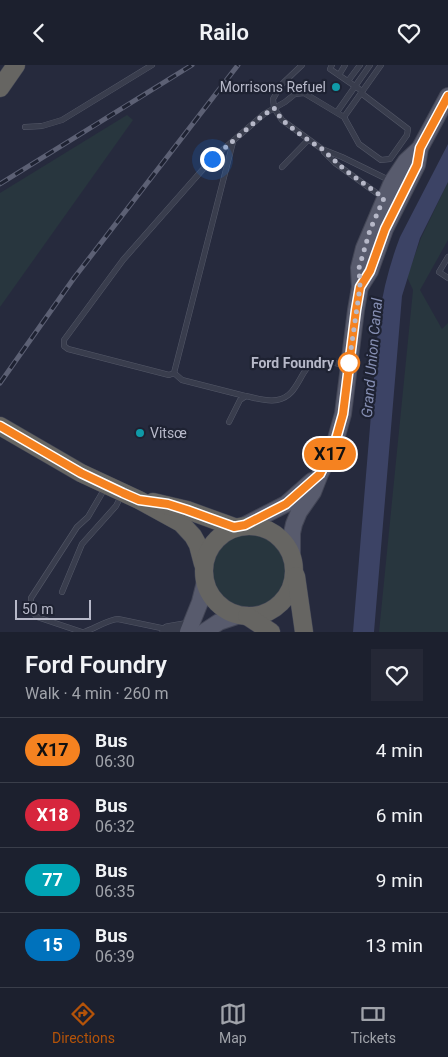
<!DOCTYPE html>
<meta charset="utf-8">
<style>
:root{--surface:#1c202e;--page:#252836;--text:#f1f3f6;--muted:#a0a3aa;--line:#3a3e4a;--accent:#b45309}
body{margin:0;font-family:Roboto,sans-serif;background:var(--page);color:var(--text);height:100vh;display:flex;flex-direction:column;font-size:19px;white-space:nowrap}
*{box-sizing:border-box;margin:0}
p{font-size:16px;color:var(--muted)}
.icon{flex:none;width:28px;height:28px;fill:none;stroke:currentColor;stroke-width:2;stroke-linecap:round;stroke-linejoin:round}
.map{position:relative;height:567px;overflow:hidden}
.panel{display:flex;flex-direction:column;background:var(--surface);flex:1}
.panel>*{flex:none}
.badge{padding:0 10px;border-radius:16px;font-size:18px;line-height:32px}
.scale{position:absolute;left:15px;bottom:12px;width:76px;box-sizing:border-box;padding-left:5px;border:2px solid #b6b8c8;border-top:0;font-size:14px;line-height:18px;white-space:nowrap;color:#b6b8c8;-webkit-text-stroke:4px #1e2232;paint-order:stroke}
.you{position:absolute;width:25px;height:25px;margin:-12px;border:4px solid #fff;border-radius:50%;background:#1a73e8;box-shadow:0 0 0 8px #1a73e833}
.map>.badge{position:absolute;translate:-50% -50%;box-shadow:0 0 0 2px #fff}
.round{display:grid;place-items:center;flex:none;width:52px;height:52px;border-radius:0px;background:var(--page)}
.headline{display:flex;align-items:center;justify-content:space-between;height:85px;padding:0 25px}
h1{font-size:24px;font-weight:600;line-height:38px}
ul{padding:0;list-style:none}
li{display:flex;align-items:center;gap:15px;height:65px;padding:0 25px;border-top:1px solid var(--line)}
li div{flex:1}
li b{display:block;font-size:19px}
li em{font-style:normal}
li .badge{min-width:55px;font-weight:700;text-align:center}
header{display:flex;justify-content:space-between;align-items:center;height:65px;padding:0 25px;background:var(--surface);font-size:22px;font-weight:600}
.tab-bar{display:flex;justify-content:space-around;align-items:center;height:70px;border-top:1px solid var(--line);background:var(--surface);font-size:14px;color:var(--muted)}
.tab-bar a{display:grid;justify-items:center;gap:2px}
.tab-bar .current{color:var(--accent)}
.map>svg:first-child{display:block}
.green{fill:#28363e}
.water{fill:#3c4365}
.lines{fill:none;stroke-linecap:round;stroke-linejoin:round}
.service-casing{stroke:#545868;stroke-width:6}
.minor-casing{stroke:#545868;stroke-width:11}
.primary-casing{stroke:#434656;stroke-width:18}
.trunk-casing{stroke:#414555;stroke-width:19}
.service{stroke:#393d4d;stroke-width:5}
.minor{stroke:#393d4d;stroke-width:10}
.primary{stroke:#585b6d;stroke-width:16}
.trunk{stroke:#666562;stroke-width:18}
.rail-casing{stroke:#5c6074;stroke-width:5}
.rail{stroke:#1e2232;stroke-width:3;stroke-dasharray:9;stroke-linecap:butt}
.line-casing{stroke:#fff;stroke-width:11}
.line{stroke:#f58220;stroke-width:8}
.walk{stroke:#b6b8c8;stroke-width:5;stroke-dasharray:0 9}
.culture-dot{fill:#0f9aa8;stroke:#1e2232;stroke-width:2}
.stop-dot{fill:#fff;stroke:#f58220;stroke-width:2.5}
.labels{text-anchor:middle;dominant-baseline:central;stroke-width:4.5;stroke-linejoin:round;paint-order:stroke}
.poi-label{font-size:14px;fill:#b6b8c8;stroke:#1e2232;text-anchor:end}
.stop-label{font-size:14px;font-weight:bold;fill:#b6b8c8;stroke:#1e2232;text-anchor:end}
.water-label{font-size:15px;font-style:italic;fill:#858eb2;stroke:#1e2232}
</style>
<header><svg class="icon" aria-label="back" viewBox="0 0 24 24"><path d="M15 5l-7 7 7 7"/></svg>Railo<svg class="icon" aria-label="heart" viewBox="0 0 24 24"><path d="M12 20l-8-8c-3-5 5-10 8-4 3-6 11-1 8 4z"/></svg></header>
<div class="map">
<svg width="448" height="567" viewBox="0 0 448 567">
<rect width="100%" height="100%" fill="#262a3d"/>
<g class="green">
<path d="M127,50L133,55L0,242V128Z"/>
<path d="M448,117V175L420,225L442,264L448,258V567H379L413,225L407,212L421,173Z"/>
<circle cx="249" cy="505" r="37"/>
</g>
<path class="water" d="M448,79V117L420,173L402,231L374,567H353L379,253C383,225 390,198 400,172Z"/>
<g class="lines">
<defs>
<g id="service">
<path d="M302,0L281,20L273,34L274,43L282,55L322,84L342,92L391,116"/>
<path d="M332,0L330,4L362,26"/>
<path d="M339,10L345,0"/>
<path d="M348,16L360,0"/>
<path d="M337,47L370,0"/>
<path d="M344,52L381,0"/>
<path d="M25,62L42,61L62,55L152,0"/>
<path d="M233,77L174,308L169,310L68,284L64,281V275L123,195L212,94L264,49L285,37L295,29L304,28L344,52L359,79L381,95L390,94L407,70L408,64L361,28"/>
<path d="M324,87L335,98L382,132"/>
<path d="M282,102L308,75"/>
<path d="M448,192L439,207L448,213"/>
<path d="M174,308L182,315L245,331"/>
<path d="M229,357L240,335L246,331C255,333 267,337 277,335C301,331 299,299 319,296C327,295 338,299 346,301"/>
<path d="M62,527L82,479L116,441L121,431"/>
<path d="M82,567L37,552L31,545V533L77,462L88,452L105,423"/>
<path d="M84,567C94,564 109,554 118,554L166,564"/>
</g>
<path id="minor" d="M165,567L167,564L190,560"/>
<g id="primary">
<path d="M360,222L370,206L385,164L417,100L420,83L448,31"/>
<path d="M245,460L286,439L312,416"/>
<path d="M292,489V468L294,459L299,447L313,427L320,409L334,381L343,349L356,245L360,222L359,203L364,183L392,117L406,96L420,83"/>
<path d="M188,567L200,537L205,517"/>
<path d="M204,567L219,557L240,550"/>
</g>
<g id="trunk">
<path d="M0,23L16,0"/>
<path d="M0,361L81,408L139,435L181,458L193,471L198,480L203,499"/>
<path d="M153,437L187,445L234,462"/>
<circle cx="249" cy="506" r="45"/>
<path d="M296,511L304,567"/>
<path d="M247,551L271,567"/>
</g>
</defs>
<use href="#service" class="service-casing"/>
<use href="#minor" class="minor-casing"/>
<use href="#primary" class="primary-casing"/>
<use href="#trunk" class="trunk-casing"/>
<use href="#service" class="service"/>
<use href="#minor" class="minor"/>
<use href="#primary" class="primary"/>
<use href="#trunk" class="trunk"/>
<defs>
<g id="rail">
<path d="M0,119L192,0"/>
<path d="M0,318L74,213L238,0"/>
</g>
</defs>
<use href="#rail" class="rail-casing"/>
<use href="#rail" class="rail"/>
</g>
<g class="lines">
<defs>
<path id="line" d="M0,361L81,408L123,428L139,435L168,439L187,445L234,462L245,460L286,439L320,409L334,381L343,349L356,245L360,222L370,206L385,164L417,100L420,83L448,31"/>
</defs>
<use href="#line" class="line-casing"/>
<use href="#line" class="line"/>
<path class="walk" d="M212,94L262,51L274,43L282,55L301,70L322,84L345,105L384,133L370,165L359,203L360,222L349,298"/>
</g>
<g class="culture-dot">
<circle cx="336" cy="22" r="5"/>
<circle cx="140" cy="368" r="5"/>
</g>
<circle class="stop-dot" cx="349" cy="298" r="10"/>
<g class="labels">
<g class="poi-label">
<text x="326" y="22">Morrisons Refuel</text>
<text x="150" y="368" text-anchor="start">Vitsœ</text>
</g>
<g class="stop-label">
<text x="334" y="298">Ford Foundry</text>
</g>
<g class="water-label">
<text transform="translate(372 293) rotate(-85)">Grand Union Canal</text>
</g>
</g>
</svg>
<div class="scale">50 m</div>
<div class="you" style="left:212px;top:94px"></div>
<b class="badge" style="left:330px;top:389px;background:#f58220;color:#111">X17</b>
</div>
<section class="panel">
<div class="headline"><div><h1>Ford Foundry</h1><p>Walk · 4 min · 260 m</p></div><a class="round"><svg class="icon" aria-label="heart" viewBox="0 0 24 24"><path d="M12 20l-8-8c-3-5 5-10 8-4 3-6 11-1 8 4z"/></svg></a></div>
<ul>
<li><span class="badge" style="background:#f58220;color:#111">X17</span><div><b>Bus</b><p>06:30</p></div><em>4 min</em></li>
<li><span class="badge" style="background:#d7263d;color:#fff">X18</span><div><b>Bus</b><p>06:32</p></div><em>6 min</em></li>
<li><span class="badge" style="background:#00a3b4;color:#fff">77</span><div><b>Bus</b><p>06:35</p></div><em>9 min</em></li>
<li><span class="badge" style="background:#0072bc;color:#fff">15</span><div><b>Bus</b><p>06:39</p></div><em>13 min</em></li>
</ul>
</section>
<nav class="tab-bar">
<a class="current"><svg class="icon" aria-label="directions" viewBox="0 0 24 24"><path d="M12 3l9 9-9 9-9-9zM9 14v-3h6M13 9l2 2-2 2"/></svg>Directions</a>
<a><svg class="icon" aria-label="map" viewBox="0 0 24 24"><path d="M3 6l6-2 6 2 6-2v14l-6 2-6-2-6 2zM9 4v14M15 6v14"/></svg>Map</a>
<a><svg class="icon" aria-label="tickets" viewBox="0 0 24 24"><path d="M3 7h18v10H3zM15 7v10"/></svg>Tickets</a>
</nav>
